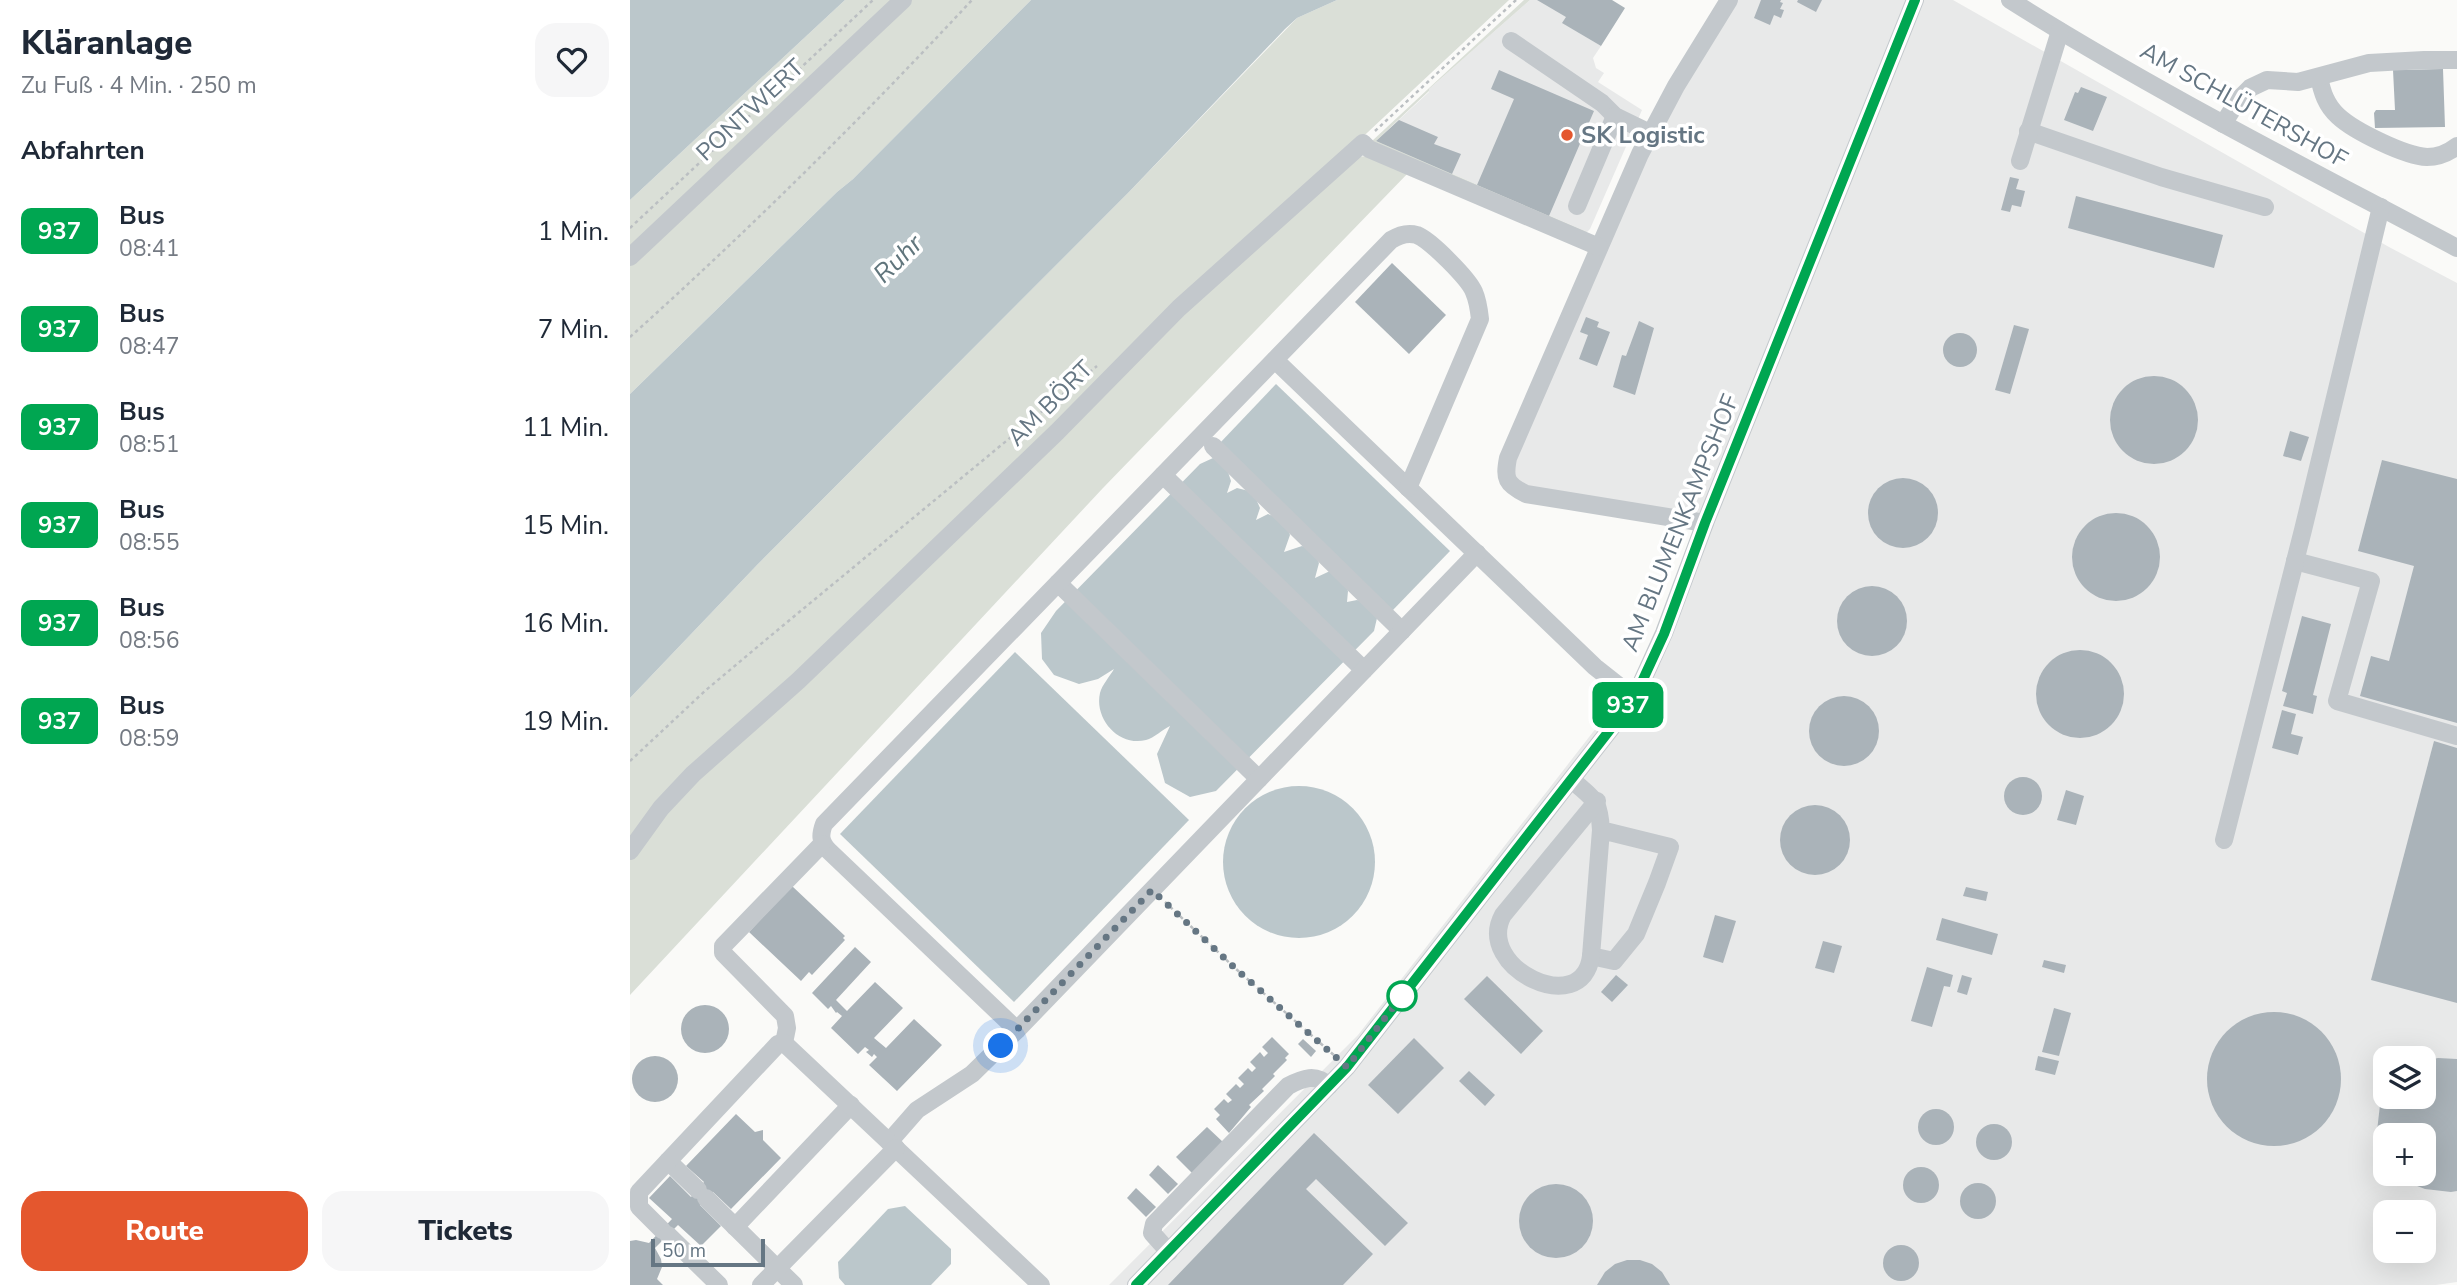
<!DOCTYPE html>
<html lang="de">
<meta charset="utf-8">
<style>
:root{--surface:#fff;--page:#f6f6f7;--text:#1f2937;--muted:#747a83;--accent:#e4572e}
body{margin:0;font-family:"Nunito Sans",sans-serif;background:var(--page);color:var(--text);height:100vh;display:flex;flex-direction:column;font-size:26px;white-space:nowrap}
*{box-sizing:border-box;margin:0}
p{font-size:23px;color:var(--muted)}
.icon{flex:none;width:38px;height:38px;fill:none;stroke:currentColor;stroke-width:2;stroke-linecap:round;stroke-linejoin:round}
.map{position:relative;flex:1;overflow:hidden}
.drawer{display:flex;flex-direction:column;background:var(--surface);width:630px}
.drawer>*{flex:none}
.badge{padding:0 14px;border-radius:10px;font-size:24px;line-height:46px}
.buttons{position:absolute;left:1743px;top:1046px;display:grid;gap:14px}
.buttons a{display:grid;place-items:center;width:63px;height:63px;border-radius:14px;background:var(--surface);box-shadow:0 7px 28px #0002;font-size:35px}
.scale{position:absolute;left:21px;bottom:18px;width:114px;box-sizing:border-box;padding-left:7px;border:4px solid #657683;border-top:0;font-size:19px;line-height:24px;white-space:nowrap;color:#657683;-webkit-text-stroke:5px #fff;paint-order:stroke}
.you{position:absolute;width:35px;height:35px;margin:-18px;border:5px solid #fff;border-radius:50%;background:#1a73e8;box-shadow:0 0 0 10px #1a73e833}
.map>.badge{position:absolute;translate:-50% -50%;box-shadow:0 0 0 4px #fff}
h2{padding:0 21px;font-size:26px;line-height:63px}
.round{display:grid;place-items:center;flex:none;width:74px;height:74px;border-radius:21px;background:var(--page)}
.head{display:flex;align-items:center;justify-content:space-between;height:119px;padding:0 21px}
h1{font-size:33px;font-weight:800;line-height:52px}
.action{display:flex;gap:14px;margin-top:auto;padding:14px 21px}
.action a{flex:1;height:80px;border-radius:21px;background:var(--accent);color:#fff;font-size:28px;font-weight:800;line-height:80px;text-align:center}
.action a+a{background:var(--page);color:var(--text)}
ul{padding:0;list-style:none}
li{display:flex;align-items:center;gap:21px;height:98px;padding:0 21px}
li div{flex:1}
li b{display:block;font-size:26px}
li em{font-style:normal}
li .badge{min-width:77px;font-weight:700;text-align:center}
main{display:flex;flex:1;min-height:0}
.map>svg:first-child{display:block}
.built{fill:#e8e9e9;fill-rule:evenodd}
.green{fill:#dadfd7}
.water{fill:#bbc7cb}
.building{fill:#aab3b9}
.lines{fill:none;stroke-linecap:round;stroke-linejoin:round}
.path{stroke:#bbbfc2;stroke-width:2.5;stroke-dasharray:3.5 3.5;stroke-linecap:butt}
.minor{stroke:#c3c8cc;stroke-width:18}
.line-casing{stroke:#fff;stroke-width:16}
.line{stroke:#00a651;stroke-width:10}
.walk{stroke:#657683;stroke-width:7;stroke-dasharray:0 12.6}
.poi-dot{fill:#e4572e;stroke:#fff;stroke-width:2.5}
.stop-dot{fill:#fff;stroke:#00a651;stroke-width:3.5}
.labels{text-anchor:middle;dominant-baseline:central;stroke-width:7;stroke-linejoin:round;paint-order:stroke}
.street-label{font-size:24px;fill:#657683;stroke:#fff}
.poi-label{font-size:24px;font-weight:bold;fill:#657683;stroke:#fff;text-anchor:start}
.water-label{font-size:26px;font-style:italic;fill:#60757c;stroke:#fff}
</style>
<main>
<section class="drawer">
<div class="head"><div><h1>Kläranlage</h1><p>Zu Fuß · 4 Min. · 250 m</p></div><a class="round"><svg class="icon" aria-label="heart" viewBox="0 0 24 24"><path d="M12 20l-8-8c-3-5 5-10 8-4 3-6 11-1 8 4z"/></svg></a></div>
<h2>Abfahrten</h2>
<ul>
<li><span class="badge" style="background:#00a651;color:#fff">937</span><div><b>Bus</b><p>08:41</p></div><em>1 Min.</em></li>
<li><span class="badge" style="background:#00a651;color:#fff">937</span><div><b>Bus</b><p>08:47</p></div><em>7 Min.</em></li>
<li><span class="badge" style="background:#00a651;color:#fff">937</span><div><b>Bus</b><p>08:51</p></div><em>11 Min.</em></li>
<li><span class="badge" style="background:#00a651;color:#fff">937</span><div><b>Bus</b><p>08:55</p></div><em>15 Min.</em></li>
<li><span class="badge" style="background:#00a651;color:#fff">937</span><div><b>Bus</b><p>08:56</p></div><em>16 Min.</em></li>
<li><span class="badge" style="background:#00a651;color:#fff">937</span><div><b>Bus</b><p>08:59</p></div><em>19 Min.</em></li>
</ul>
<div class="action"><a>Route</a><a>Tickets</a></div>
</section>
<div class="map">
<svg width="1827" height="1285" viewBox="0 0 1827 1285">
<rect width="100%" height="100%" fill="#fafaf8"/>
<g class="built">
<path d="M900,0H946L933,23L971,46L963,58L966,68L974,73L968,82L1012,110L960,229L957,232L746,141L799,92V89Z"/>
<path d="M1101,0H1323L1759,247L1827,283V1282L1806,1285H479L728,1035L1025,652L1075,524L896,494L876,473L1028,118ZM1755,1059H1794V1097H1755ZM1755,1136H1794V1174H1755ZM1755,1213H1794V1251H1755Z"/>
</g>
<g class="green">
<path d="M215,0H401L223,179L207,192L0,394V200Z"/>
<path d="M707,0H879L423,427L0,842V698L128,564L499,192L667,18Z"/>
<path d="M894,0H900L799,89V91L746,141L957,232L954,234L742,141Z"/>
<path d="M737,156L780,171L473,488L0,995V860L35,812L554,311L727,157Z"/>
</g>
<g class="water">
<path d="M0,0H215L0,200Z"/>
<path d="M401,0H707L667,18L655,29L499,192L128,564L0,698V394L207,192L223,179Z"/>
<path d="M646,384L820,551L762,611L589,444Z"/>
<path d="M583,458L596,466L601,481L597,493L607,488L623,492L630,508L626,520L638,514L655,521L660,535L654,552L672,546L683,550L689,563L685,578L700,571L712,577L718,591L717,602L727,600L740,604L747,618L744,631L586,791L560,797L535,783L527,754L540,726C533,729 524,738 516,740C489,747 464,719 470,693C472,685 480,676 484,669L468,679L449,684L424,675L412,659L411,633L426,611L570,464Z"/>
<path d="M385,652L559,820L384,1002L210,834Z"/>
<circle cx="669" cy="862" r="76"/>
<path d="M275,1206L321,1249V1264L301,1285H215L209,1278L208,1262L258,1209Z"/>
</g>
<g class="building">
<path d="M907,0H982L995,8L971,46L932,23L936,17Z"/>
<path d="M1131,0H1151L1150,2L1153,3L1150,9L1154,10L1151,18L1144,15L1140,25L1124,18Z"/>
<path d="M1168,0H1192L1186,12L1167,2Z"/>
<path d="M1813,69L1815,127L1745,128L1744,113L1746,110H1765L1763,70Z"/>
<path d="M869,70L964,111L919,216L847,185L884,99L861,89Z"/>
<path d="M1451,87L1477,97L1463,131L1434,120L1445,92L1448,93Z"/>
<path d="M769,120L808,137L804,144L831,154L822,174L746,141Z"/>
<path d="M1380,177L1389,179L1386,189L1395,191L1391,207L1382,205L1380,212L1371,210Z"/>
<path d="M1446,196L1593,235L1584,268L1438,228Z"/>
<path d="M762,263L816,315L779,354L725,302Z"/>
<path d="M956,317L969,322L967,327L980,332L967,366L949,359L958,335L950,332Z"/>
<path d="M1009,321L1024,328L1005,395L983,387L992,355L996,356Z"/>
<path d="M1384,325L1399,329L1380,394L1365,390Z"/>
<circle cx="1330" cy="350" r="17"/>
<circle cx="1524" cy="420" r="44"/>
<path d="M1660,431L1679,437L1671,461L1653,456Z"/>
<path d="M1752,460L1827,479V723L1730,696L1741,656L1759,661L1784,566L1728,551Z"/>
<circle cx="1273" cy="513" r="35"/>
<circle cx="1486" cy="557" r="44"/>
<circle cx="1242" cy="621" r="35"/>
<path d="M1672,616L1701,624L1683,695L1687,696L1683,714L1653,706L1657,693L1652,691Z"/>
<circle cx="1450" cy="694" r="44"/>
<circle cx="1214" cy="731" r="35"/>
<path d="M1652,710L1666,714L1661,734L1673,737L1668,755L1642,748Z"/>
<path d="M1804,741L1827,748V1003L1741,980Z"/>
<circle cx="1393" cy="796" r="19"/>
<path d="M1436,790L1454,796L1446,825L1427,820Z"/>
<circle cx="1185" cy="840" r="35"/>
<path d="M162,886L215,936L213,938L215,940L182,975L179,972L171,981L119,932Z"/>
<path d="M1336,887L1358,892L1356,901L1333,896Z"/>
<path d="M1085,915L1106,921L1093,963L1073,957Z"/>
<path d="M1312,918L1368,934L1362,955L1306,940Z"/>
<path d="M1193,941L1212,946L1204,973L1185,968Z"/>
<path d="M225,947L241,962L206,1000L217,1011L245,982L273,1008L244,1038L256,1048L284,1019L312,1045L267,1091L239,1065L247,1057L244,1054L242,1057L236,1052L239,1050L235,1047L228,1054L201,1028L212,1016L207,1012L206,1013L201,1006L198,1009L182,993Z"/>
<path d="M1414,960L1436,965L1434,973L1412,967Z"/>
<path d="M1297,967L1323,975L1320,987L1314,986L1302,1027L1281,1021Z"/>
<path d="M986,975L998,985L982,1002L971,992Z"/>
<path d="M1332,975L1342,978L1337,995L1327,992Z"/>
<path d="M857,976L913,1031L891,1054L834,999Z"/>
<circle cx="75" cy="1029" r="24"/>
<path d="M1424,1008L1441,1013L1429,1056L1412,1052Z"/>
<circle cx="1644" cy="1079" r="67"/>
<path d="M642,1037L659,1054L655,1058L657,1060L643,1074L645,1076L632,1089L634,1091L619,1105L621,1107L599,1133L586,1119L590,1115L584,1109L594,1099L598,1103L602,1100L596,1094L606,1084L610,1088L614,1084L608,1078L618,1068L622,1072L626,1068L620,1062L630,1052L634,1057L638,1053L632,1047Z"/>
<path d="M784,1038L814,1068L768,1114L738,1085Z"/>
<path d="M673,1039L686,1051L681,1057L668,1044Z"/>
<circle cx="25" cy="1079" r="23"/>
<path d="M1408,1056L1429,1061L1425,1075L1405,1070Z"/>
<path d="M1808,1058L1827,1059V1191L1821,1192L1795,1189L1782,1184L1769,1174H1794V1136H1755V1158L1747,1131L1750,1105L1755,1092V1097H1794V1061Z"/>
<path d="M839,1071L865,1095L855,1106L829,1081Z"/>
<circle cx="1306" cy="1127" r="18"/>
<path d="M106,1114L125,1132L133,1130V1140L151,1158L101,1209L83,1192L70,1205L91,1226L71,1246L48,1225L25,1248L31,1259L32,1267L27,1279L33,1285H0V1241L6,1240L19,1243L42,1219L19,1198L40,1176L61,1197L74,1182L56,1166Z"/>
<circle cx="1364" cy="1142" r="18"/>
<path d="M577,1127L594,1143L563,1174L546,1157Z"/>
<path d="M684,1133L778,1223L755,1246L686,1179L676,1189L743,1254L713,1285H538Z"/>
<path d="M528,1165L548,1184L538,1194L519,1175Z"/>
<circle cx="1291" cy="1185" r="18"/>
<circle cx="1348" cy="1201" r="18"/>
<circle cx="926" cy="1221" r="37"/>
<path d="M506,1188L526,1207L516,1217L497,1198Z"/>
<circle cx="1271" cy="1263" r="18"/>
<path d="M997,1260H1010L1022,1264L1032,1272L1040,1285H967L975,1272L985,1264Z"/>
</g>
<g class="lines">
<g class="path">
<path d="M745,131L886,0"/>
<path d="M0,228L243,0"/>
<path d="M0,337C119,230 233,117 342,0"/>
<path d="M0,761L76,690L150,628L467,366"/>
<path d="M535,902L606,969L706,1057"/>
</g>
<g class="minor">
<path d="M1380,0C1524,91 1677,168 1827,248"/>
<path d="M881,41L972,103L985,116L1020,133"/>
<path d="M1689,77C1692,92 1696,105 1708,116C1724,131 1775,156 1797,157C1809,157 1818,153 1827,146"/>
<path d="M1593,124L1609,99L1620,88L1637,80L1668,82L1739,63L1794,60H1827"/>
<path d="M1398,131L1531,177L1635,207"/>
<path d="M1390,161L1430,31"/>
<path d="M947,206L985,116"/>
<path d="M0,257L273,0"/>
<path d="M645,360L965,667L1003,697"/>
<path d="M583,446L772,631"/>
<path d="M533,475L734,670"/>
<path d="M1075,523L896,494C876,484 874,479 878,458L1010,154L1046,86L1099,0"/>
<path d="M1665,561L1741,581L1707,701L1827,736"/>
<path d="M428,583L629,779"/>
<path d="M942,780C964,800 969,798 971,830L1040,847L1027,883L1006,934L984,961L961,956L971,830"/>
<path d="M1594,840L1673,530L1751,207"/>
<path d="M0,851L31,808L63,774L168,681L427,432L549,308L733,143L739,149L969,247"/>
<path d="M961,956C953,1020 844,968 873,915L967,801"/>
<path d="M387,1030L198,850C190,841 190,835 194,824L761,240C769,235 777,232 787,235C800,240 839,279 844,292C848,301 849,310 850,319L778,488"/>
<path d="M154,1043L157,1028L155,1016L93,953V946L192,844"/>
<path d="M259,1142L287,1110L342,1074L387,1030L847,553"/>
<path d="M38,1161L68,1190"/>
<path d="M76,1198L164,1285"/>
<path d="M105,1227L221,1105"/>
<path d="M32,1230L9,1207V1192L148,1044L154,1043L411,1285"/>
<path d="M38,1235L89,1285"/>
<path d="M539,1252L522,1233L524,1224L658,1086C673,1078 686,1073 699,1086"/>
<path d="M131,1285L266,1148"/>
<path d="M506,1285L717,1067L986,722L1010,686L1034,633L1075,523L1285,0"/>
</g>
</g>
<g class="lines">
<defs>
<path id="line" d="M506,1285L717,1067L986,722L1010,686L1034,634L1075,523L1285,0"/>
</defs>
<use href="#line" class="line-casing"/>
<use href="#line" class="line"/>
<path class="walk" d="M371,1046L522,890L606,969L717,1067L772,996"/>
</g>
<circle class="poi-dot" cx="937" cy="135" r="7"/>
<circle class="stop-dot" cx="772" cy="996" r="14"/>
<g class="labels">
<g class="street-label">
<text transform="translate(1614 105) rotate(29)">AM SCHLÜTERSHOF</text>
<text transform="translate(120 110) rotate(-43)">PONTWERT</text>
<text transform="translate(420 403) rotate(-45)">AM BÖRT</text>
<text transform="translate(1050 523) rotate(-68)">AM BLUMENKAMPSHOF</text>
</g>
<g class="poi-label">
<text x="951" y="135">SK Logistic</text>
</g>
<g class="water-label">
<text transform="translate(268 259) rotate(-44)">Ruhr</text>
</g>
</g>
</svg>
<div class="buttons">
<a><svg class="icon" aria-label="layers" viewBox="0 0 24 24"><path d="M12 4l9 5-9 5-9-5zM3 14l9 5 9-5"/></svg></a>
<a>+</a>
<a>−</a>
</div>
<div class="scale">50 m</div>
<div class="you" style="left:371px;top:1046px"></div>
<b class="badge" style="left:998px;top:705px;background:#00a651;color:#fff">937</b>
</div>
</main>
